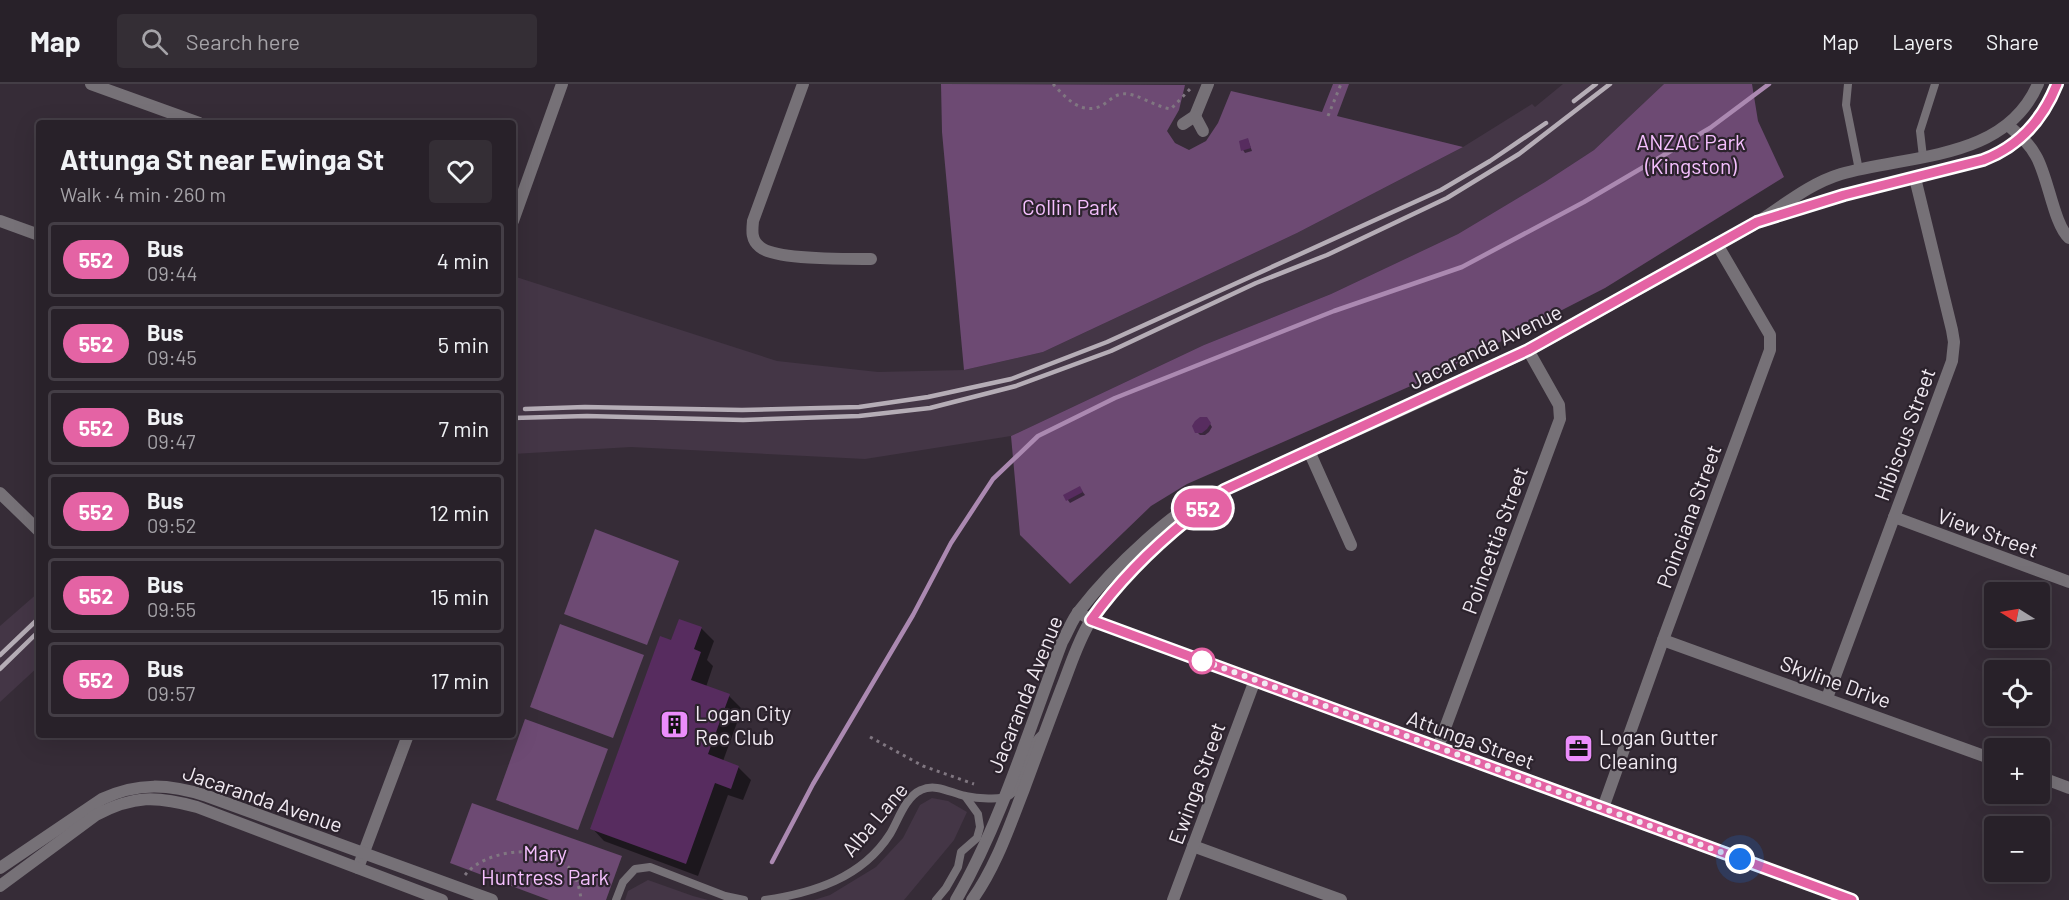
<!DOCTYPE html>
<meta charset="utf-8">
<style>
:root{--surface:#282129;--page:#342e35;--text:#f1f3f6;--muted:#a5a3a8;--line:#443e46}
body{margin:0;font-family:Barlow,sans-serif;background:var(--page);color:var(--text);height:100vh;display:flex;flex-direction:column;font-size:22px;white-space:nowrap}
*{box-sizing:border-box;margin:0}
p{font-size:20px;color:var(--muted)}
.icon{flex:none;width:33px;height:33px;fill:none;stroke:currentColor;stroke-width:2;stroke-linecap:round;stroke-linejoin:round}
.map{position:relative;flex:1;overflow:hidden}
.details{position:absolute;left:36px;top:36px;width:480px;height:618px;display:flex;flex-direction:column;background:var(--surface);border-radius:6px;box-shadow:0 6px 24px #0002,0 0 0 2px var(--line)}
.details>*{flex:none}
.badge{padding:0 12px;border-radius:20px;font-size:21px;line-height:39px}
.needle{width:39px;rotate:281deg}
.controls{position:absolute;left:1984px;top:498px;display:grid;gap:12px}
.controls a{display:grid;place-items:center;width:66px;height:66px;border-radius:6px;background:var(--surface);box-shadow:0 6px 24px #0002,0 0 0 2px var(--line);font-size:30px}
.you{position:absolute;width:30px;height:30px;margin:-15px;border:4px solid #fff;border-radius:50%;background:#1a73e8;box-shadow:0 0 0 9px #1a73e833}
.map>.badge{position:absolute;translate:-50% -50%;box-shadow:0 0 0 3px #fff}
.round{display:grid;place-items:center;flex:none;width:63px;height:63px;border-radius:6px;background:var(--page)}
.overview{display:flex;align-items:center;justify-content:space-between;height:102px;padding:0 24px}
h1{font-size:28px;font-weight:700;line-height:45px}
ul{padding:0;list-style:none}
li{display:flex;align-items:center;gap:18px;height:75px;margin:0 12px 9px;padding:0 12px;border:3px solid var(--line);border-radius:6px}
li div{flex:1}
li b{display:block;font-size:22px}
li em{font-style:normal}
li .badge{min-width:66px;font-weight:700;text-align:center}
header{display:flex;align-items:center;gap:36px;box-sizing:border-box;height:84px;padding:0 30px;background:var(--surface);border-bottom:2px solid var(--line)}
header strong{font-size:28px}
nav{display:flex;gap:33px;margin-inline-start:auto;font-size:21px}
.search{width:420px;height:54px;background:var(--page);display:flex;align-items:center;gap:15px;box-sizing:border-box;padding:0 21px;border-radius:6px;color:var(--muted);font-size:22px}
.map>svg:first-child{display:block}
.built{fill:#443646}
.green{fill:#6d4a73}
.shadow{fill:#0007}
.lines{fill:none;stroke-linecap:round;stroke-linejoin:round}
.stream{stroke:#ab89b1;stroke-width:4.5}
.building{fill:#572c5f}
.path{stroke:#807781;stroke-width:3;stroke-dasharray:3 4.5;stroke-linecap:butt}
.service{stroke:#767177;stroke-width:8}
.minor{stroke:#767177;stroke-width:12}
.tertiary{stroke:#767177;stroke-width:12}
.rail{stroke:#b5adb6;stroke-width:4.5}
.line-casing{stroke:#fff;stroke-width:14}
.line{stroke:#e463a4;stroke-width:9}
.walk{stroke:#f1eaf2;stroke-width:6;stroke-dasharray:0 10.8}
.stop-dot{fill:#fff;stroke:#e463a4;stroke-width:3}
.labels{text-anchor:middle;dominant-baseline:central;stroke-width:4.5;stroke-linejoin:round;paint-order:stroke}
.park-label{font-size:21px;fill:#f6c0ff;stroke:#2c232d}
.street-label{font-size:21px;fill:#f1eaf2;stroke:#2c232d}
.poi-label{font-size:21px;fill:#f1eaf2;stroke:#2c232d;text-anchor:start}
</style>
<header>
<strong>Map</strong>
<div class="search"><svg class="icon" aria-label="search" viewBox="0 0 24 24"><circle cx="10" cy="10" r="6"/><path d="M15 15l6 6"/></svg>Search here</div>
<nav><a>Map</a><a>Layers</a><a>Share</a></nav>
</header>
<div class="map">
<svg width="2069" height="816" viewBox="0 0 2069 816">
<rect width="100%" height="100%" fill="#362c37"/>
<g class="built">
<path d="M1563,0H1664L1594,66L1545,98L1458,150L1331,210L1204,261L1011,352L865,375L631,363L513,370V192L777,277L878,288L964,286L1043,268L1297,149L1463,63L1532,20L1535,23Z"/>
<path d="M39,508V582L0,618V542Z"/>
<path d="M932,714L948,717L967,728L954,756L904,816H814L830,811L876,783L903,754L920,721Z"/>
<path d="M648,796L693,812L708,816H625L628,807Z"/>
</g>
<g class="green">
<path d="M941,0L1185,1L1179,26L1167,47L1175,59L1189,66L1206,57L1218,39L1231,7L1322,28L1333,0H1349L1337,32L1463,63L1297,149L1043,268L964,286L942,48Z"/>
<path d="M1664,0H1752L1758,37L1784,93L1605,204L1429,294L1187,400L1151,422L1070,500L1020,451L1011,352L1204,261L1331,210L1458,150L1545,98L1594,66Z"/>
<path d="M595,445L679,477L647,561L564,530Z"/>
<path d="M560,540L644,571L613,654L530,623Z"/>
<path d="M525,635L608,665L578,746L496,716Z"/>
<path d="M472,719L622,772L606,816H549L450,779Z"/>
</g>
<g class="shadow">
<path d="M1248,56L1252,67L1245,69L1243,66Z"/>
<path d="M1209,338L1212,343L1209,348L1205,351H1200L1197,348Z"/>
<path d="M1080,404L1085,411L1070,419L1065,412Z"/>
<path d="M701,544L714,557L707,576L713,582L706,603L729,612L742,625L723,677L738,683L751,696L743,716L728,711L698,792L604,757L592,744L672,558Z"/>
</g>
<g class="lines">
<path class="stream" d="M772,778L813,700L913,531L951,459L993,395L1038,352L1115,314L1334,227L1462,183L1584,118L1710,44L1769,0"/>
</g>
<g class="building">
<path d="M1248,54L1251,64L1241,67L1239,57Z"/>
<path d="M1200,333H1207L1211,339L1207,345L1202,349H1195L1192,342L1195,337Z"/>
<path d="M1080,402L1083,408L1066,417L1063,411Z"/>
<path d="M679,535L702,543L694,565L701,568L691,596L730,610L708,670L739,682L731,705L715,699L686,780L590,745L660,552L671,556Z"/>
</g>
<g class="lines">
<g class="path">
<path d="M1053,0C1066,14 1081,31 1101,22C1108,18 1114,11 1122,10C1136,8 1155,23 1171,25L1191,4"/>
<path d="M1328,32L1341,0"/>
<path d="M870,653L923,682L974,700"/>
<path d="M465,791C485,766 537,760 564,779C575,787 580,803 581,816"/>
</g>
<g class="service">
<path d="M1848,0L1846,21L1859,86"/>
<path d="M1923,73L1920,47L1935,0"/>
<path d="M616,816L623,798L635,785L650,783L725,812L744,816"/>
<path d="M765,816C813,809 862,794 890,750C898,737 905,713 921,706C936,699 951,709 965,712C975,714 1002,717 1010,711C1028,696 1024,666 1041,651"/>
<path d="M936,816L946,804L958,783L961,768L977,754L980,743L978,730L965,712"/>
</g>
<g class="minor">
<path d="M91,0L199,39"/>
<path d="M803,0L753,137C752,147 751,156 760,163C775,176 850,175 871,175"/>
<path d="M1195,32L1208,0"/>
<path d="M1183,40L1195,32L1203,47"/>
<path d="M2008,41C2019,51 2029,59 2036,72C2048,92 2054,141 2069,154"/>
<path d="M0,137L39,151"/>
<path d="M513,137L562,0"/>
<path d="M1309,367L1351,461"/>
<path d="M0,409L39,447"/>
<path d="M1894,433L2069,498"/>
<path d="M1078,528L1091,536L1852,816"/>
<path d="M1663,556L1995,676"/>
<path d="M1827,614L1952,277L1954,258L1952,246L1915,94"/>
<path d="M1438,663L1560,335L1559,321L1528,266"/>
<path d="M2040,693L2069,704"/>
<path d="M1603,724L1663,556L1770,266V251L1718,162"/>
<path d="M1193,762L1341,816"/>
<path d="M358,784L408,651"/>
<path d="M1173,816L1255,596"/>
</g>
<g class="tertiary">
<path d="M1772,133L1843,111L1984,76C2021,62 2042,36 2057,0"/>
<path d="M0,784L102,715C138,698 169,700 207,712L492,816"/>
<path d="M0,802L96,731C134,711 157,712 197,723L442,816"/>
<path d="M956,816C1001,739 1030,642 1062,558C1068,548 1072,535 1080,526C1107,491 1181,415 1224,406C1325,360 1427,316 1527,267C1556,252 1584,236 1612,220C1659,194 1707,168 1753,141C1782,123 1808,100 1841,90C1910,70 2005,77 2038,0"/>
<path d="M972,816C996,783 1009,743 1024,705C1037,670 1050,634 1064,598C1072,577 1079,555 1091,536C1122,488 1169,448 1215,416"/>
</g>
<g class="rail">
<path d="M1574,17L1596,0"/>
<path d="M525,325L585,323L742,326L859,323L928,313L1011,295L1107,258L1441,106L1490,77L1546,39"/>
<path d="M513,334L587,332L743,336L859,332L930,324L1016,302L1111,267L1256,199L1327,171L1447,114L1519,70L1610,0"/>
<path d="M0,571L39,534"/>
<path d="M0,585L39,547"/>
</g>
</g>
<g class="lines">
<defs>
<path id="line" d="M1852,816L1091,536C1118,498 1151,465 1188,435C1200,425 1213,418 1224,406L1528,266L1757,138L1844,111L1983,76C2020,62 2043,35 2057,0"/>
</defs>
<use href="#line" class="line-casing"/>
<use href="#line" class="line"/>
<path class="walk" d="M1202,577L1193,573L1740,775"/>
</g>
<defs>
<symbol id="building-square" viewBox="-11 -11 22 22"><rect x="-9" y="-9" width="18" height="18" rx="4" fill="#eb8dfb" stroke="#2c232d"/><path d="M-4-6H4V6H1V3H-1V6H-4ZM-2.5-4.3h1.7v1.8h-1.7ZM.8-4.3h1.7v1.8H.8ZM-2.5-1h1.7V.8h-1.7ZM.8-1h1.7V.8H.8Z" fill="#111"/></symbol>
<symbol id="office-square" viewBox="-11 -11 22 22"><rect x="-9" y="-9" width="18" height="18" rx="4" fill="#eb8dfb" stroke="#2c232d"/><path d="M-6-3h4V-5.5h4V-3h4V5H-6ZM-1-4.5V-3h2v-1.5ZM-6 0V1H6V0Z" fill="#111"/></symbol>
</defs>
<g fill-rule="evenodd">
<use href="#building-square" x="658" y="624" width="33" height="33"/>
<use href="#office-square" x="1562" y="648" width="33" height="33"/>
</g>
<circle class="stop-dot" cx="1202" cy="577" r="12"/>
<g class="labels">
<g class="park-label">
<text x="1691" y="57">ANZAC Park<tspan x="1691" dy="24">(Kingston)</tspan></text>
<text x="1070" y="122">Collin Park</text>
<text x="545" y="768">Mary<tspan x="545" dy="24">Huntress Park</tspan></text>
</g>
<g class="street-label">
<text transform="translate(1485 262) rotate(-26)">Jacaranda Avenue</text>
<text transform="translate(1904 350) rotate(-70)">Hibiscus Street</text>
<text transform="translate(1688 432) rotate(-70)">Poinciana Street</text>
<text transform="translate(1988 448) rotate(20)">View Street</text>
<text transform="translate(1494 456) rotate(-70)">Poincettia Street</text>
<text transform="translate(1836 597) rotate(20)">Skyline Drive</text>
<text transform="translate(1024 610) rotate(-68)">Jacaranda Avenue</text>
<text transform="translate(1471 655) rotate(20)">Attunga Street</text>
<text transform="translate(1196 699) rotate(-70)">Ewinga Street</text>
<text transform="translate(263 714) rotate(19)">Jacaranda Avenue</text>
<text transform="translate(874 735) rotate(-50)">Alba Lane</text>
</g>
<g class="poi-label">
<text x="695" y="628">Logan City<tspan x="695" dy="24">Rec Club</tspan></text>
<text x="1599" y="652">Logan Gutter<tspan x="1599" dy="24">Cleaning</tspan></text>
</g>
</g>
</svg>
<div class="controls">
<a><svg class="needle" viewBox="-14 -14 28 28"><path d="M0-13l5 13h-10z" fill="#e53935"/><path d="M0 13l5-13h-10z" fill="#a5a3a8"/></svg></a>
<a><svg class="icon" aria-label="locate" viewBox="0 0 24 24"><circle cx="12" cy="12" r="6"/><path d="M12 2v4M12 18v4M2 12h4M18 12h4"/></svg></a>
<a>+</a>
<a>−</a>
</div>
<div class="you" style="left:1740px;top:775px"></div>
<b class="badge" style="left:1203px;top:424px;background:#e463a4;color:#fff">552</b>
<section class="details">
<div class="overview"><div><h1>Attunga St near Ewinga St</h1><p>Walk · 4 min · 260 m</p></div><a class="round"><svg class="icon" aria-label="heart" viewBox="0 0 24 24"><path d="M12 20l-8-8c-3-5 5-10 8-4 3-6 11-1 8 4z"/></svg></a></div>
<ul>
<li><span class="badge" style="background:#e463a4;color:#fff">552</span><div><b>Bus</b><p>09:44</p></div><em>4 min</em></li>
<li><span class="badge" style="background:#e463a4;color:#fff">552</span><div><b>Bus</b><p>09:45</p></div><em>5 min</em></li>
<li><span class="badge" style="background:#e463a4;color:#fff">552</span><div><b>Bus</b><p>09:47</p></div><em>7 min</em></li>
<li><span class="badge" style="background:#e463a4;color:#fff">552</span><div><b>Bus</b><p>09:52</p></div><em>12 min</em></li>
<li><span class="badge" style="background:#e463a4;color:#fff">552</span><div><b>Bus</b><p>09:55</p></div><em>15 min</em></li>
<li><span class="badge" style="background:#e463a4;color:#fff">552</span><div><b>Bus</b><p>09:57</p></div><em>17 min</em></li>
</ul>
</section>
</div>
